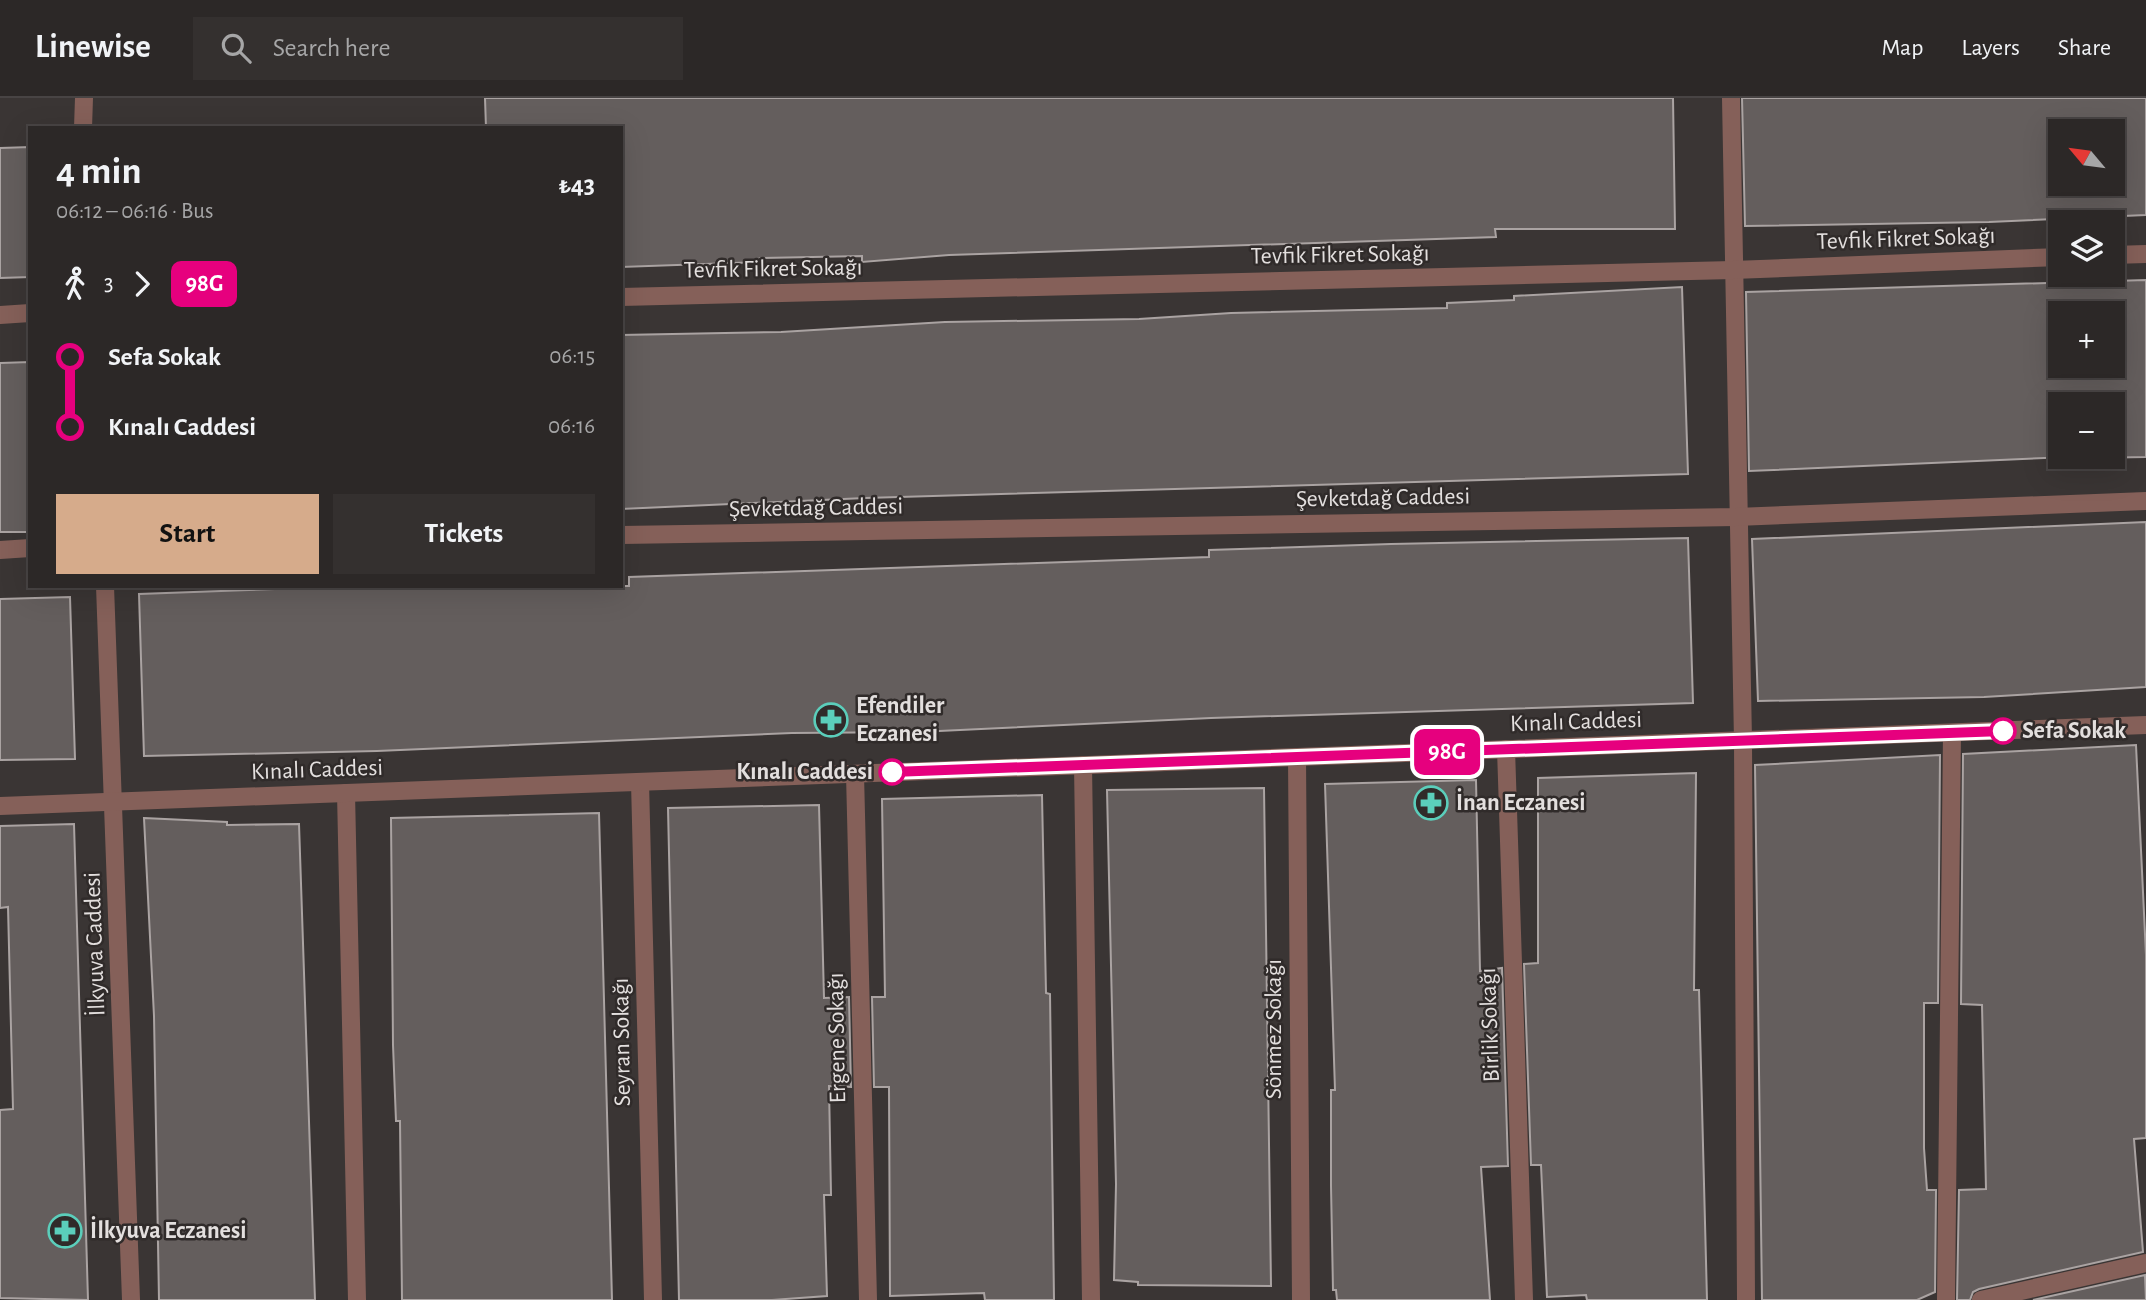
<!DOCTYPE html>
<meta charset="utf-8">
<style>
:root{--surface:#2c2827;--page:#34302f;--text:#f1f3f6;--muted:#a6a6a7;--line:#484444;--accent:#d6ab8b}
body{margin:0;font-family:"Alegreya Sans",sans-serif;background:var(--page);color:var(--text);height:100vh;display:flex;flex-direction:column;font-size:26px;white-space:nowrap}
*{box-sizing:border-box;margin:0}
p{font-size:23px;color:var(--muted)}
.icon{flex:none;width:38px;height:38px;fill:none;stroke:currentColor;stroke-width:2;stroke-linecap:round;stroke-linejoin:round}
.map{position:relative;flex:1;overflow:hidden}
.side{position:absolute;left:28px;top:28px;width:595px;height:462px;display:flex;flex-direction:column;background:var(--surface);border-radius:0px;box-shadow:0 7px 28px #0002,0 0 0 2px var(--line)}
.side>*{flex:none}
.badge{padding:0 14px;border-radius:10px;font-size:24px;line-height:46px}
.needle{width:46px;rotate:299deg}
.fabs{position:absolute;left:2048px;top:21px;display:grid;gap:14px}
.fabs a{display:grid;place-items:center;width:77px;height:77px;border-radius:0px;background:var(--surface);box-shadow:0 7px 28px #0002,0 0 0 2px var(--line);font-size:35px}
.map>.badge{position:absolute;translate:-50% -50%;box-shadow:0 0 0 4px #fff}
.legs{display:flex;align-items:center;gap:10px;height:77px;padding:0 28px;font-size:23px}
.legs p{margin-inline-start:auto}
.headline{display:flex;align-items:center;justify-content:space-between;height:119px;padding:0 28px}
h1{font-size:38px;font-weight:700;line-height:52px}
.cta{display:flex;gap:14px;margin-top:auto;padding:14px 28px}
.cta a{flex:1;height:80px;border-radius:0px;background:var(--accent);color:#111;font-size:28px;font-weight:700;line-height:80px;text-align:center}
.cta a+a{background:var(--page);color:var(--text)}
ul{padding:0 28px;list-style:none}
li{display:flex;align-items:center;gap:24px;height:70px;font-size:26px}
li i{display:grid;place-items:center;width:10px;height:100%;margin:0 9px;background:currentColor}
li i::after{content:'';width:18px;height:18px;margin:-9px;border:5px solid;border-radius:50%;background:var(--surface)}
li p{margin-inline-start:auto}
li:first-child i{background:linear-gradient(#0000 50%,currentColor 0)}
li:last-child i{background:linear-gradient(currentColor 50%,#0000 0)}
header{display:flex;align-items:center;gap:42px;box-sizing:border-box;height:98px;padding:0 35px;background:var(--surface);border-bottom:2px solid var(--line)}
header strong{font-size:33px}
nav{display:flex;gap:38px;margin-inline-start:auto;font-size:24px}
.search{width:490px;height:63px;background:var(--page);display:flex;align-items:center;gap:18px;box-sizing:border-box;padding:0 24px;border-radius:0px;color:var(--muted);font-size:26px}
.map>svg:first-child{display:block}
.building{fill:#645e5d;stroke:#aaa3a2;stroke-width:2;fill-rule:evenodd}
.lines{fill:none;stroke-linecap:round;stroke-linejoin:round}
.minor{stroke:#856059;stroke-width:18}
.line-1-casing{stroke:#fff;stroke-width:16}
.line-1{stroke:#e6007e;stroke-width:10}
.stop-1-dot{fill:#fff;stroke:#e6007e;stroke-width:3.5}
.labels{text-anchor:middle;dominant-baseline:central;stroke-width:5;stroke-linejoin:round;paint-order:stroke}
.street-label{font-size:24px;fill:#e3dfde;stroke:#302b2a}
.poi-label{font-size:24px;font-weight:bold;fill:#e3dfde;stroke:#302b2a;text-anchor:start}
.stop-label{font-size:24px;font-weight:bold;fill:#e3dfde;stroke:#302b2a;text-anchor:start}
</style>
<header>
<strong>Linewise</strong>
<div class="search"><svg class="icon" aria-label="search" viewBox="0 0 24 24"><circle cx="10" cy="10" r="6"/><path d="M15 15l6 6"/></svg>Search here</div>
<nav><a>Map</a><a>Layers</a><a>Share</a></nav>
</header>
<div class="map">
<svg width="2146" height="1202" viewBox="0 0 2146 1202">
<rect width="100%" height="100%" fill="#3a3534"/>
<g class="building">
<path d="M485,0H1673L1675,131H1495L1496,139L949,157L862,164V158L760,160L761,164L621,169V30H486Z"/>
<path d="M1742,0H2146V117L1989,124L1745,128ZM2060,33H2112V86H2060Z"/>
<path d="M30,49V179L0,180V50Z"/>
<path d="M2146,182V359L2088,360L2112,359V306H2060V359H2069L1749,373L1746,194ZM2060,215H2112V268H2060Z"/>
<path d="M1682,189L1688,376L865,400L621,411V237L781,234L945,224L1139,221L1231,215L1447,210V205L1514,202V198Z"/>
<path d="M30,264V434H0V265Z"/>
<path d="M2146,424V589L1984,599L1758,603L1752,441Z"/>
<path d="M1688,440L1693,605L1211,620L918,634L792,635L377,653L144,658L139,496L358,488H629V479L1209,459V452L1391,446Z"/>
<path d="M70,499L75,661L0,662V501Z"/>
<path d="M2136,647L2146,857V1040L2134,1041L2143,1154L1979,1191L1973,1194L1970,1202H1957L1959,1092L1986,1091L1982,907L1961,906L1963,656Z"/>
<path d="M1940,657L1938,905H1924V1050L1927,1092H1936L1935,1194L1917,1202H1762L1755,667Z"/>
<path d="M1696,675L1694,892H1699L1707,1202H1587L1586,1197L1547,1199L1541,1067H1531L1524,866L1538,865V680Z"/>
<path d="M1476,682L1480,873L1502,870L1508,1068L1481,1069L1490,1202H1337L1336,1192H1333L1331,1088V992H1335L1325,686Z"/>
<path d="M1264,690L1271,1188L1138,1187V1184L1114,1182L1116,1086L1107,692Z"/>
<path d="M1042,697L1046,895L1050,896L1054,1202H985L984,1195L890,1198L889,989H874L872,899H885L882,701Z"/>
<path d="M819,707L824,900L849,899L851,989L829,988L831,1097H824L827,1198L772,1202H679L668,710Z"/>
<path d="M599,715L612,1202H402L400,1023H396L393,947L391,720Z"/>
<path d="M144,720L227,724V727L299,726L315,1202H159L154,918Z"/>
<path d="M74,726L88,1202L0,1200V1012L13,1011L8,809L0,810V728Z"/>
<path d="M2145,1177L2146,1202H2033Z"/>
</g>
<g class="lines">
<g class="minor">
<path d="M1731,0L1743,643L1746,1202"/>
<path d="M83,30L84,0"/>
<path d="M2112,157L2146,156"/>
<path d="M621,199L1733,172L2060,159"/>
<path d="M0,217L30,215"/>
<path d="M621,437L1736,419L2146,403"/>
<path d="M0,452L30,450"/>
<path d="M105,488L131,1202"/>
<path d="M1506,651L1524,1202"/>
<path d="M1297,659L1301,1202"/>
<path d="M1083,667L1091,1202"/>
<path d="M855,676L868,1202"/>
<path d="M640,684L653,1202"/>
<path d="M346,695L357,1202"/>
<path d="M0,708L2146,627"/>
<path d="M1946,1202L1952,635"/>
<path d="M1981,1202L2146,1165"/>
</g>
</g>
<g class="lines">
<defs>
<path id="line-1" d="M892,674L2003,633"/>
</defs>
<use href="#line-1" class="line-1-casing"/>
<use href="#line-1" class="line-1"/>
</g>
<defs>
<symbol id="pharmacy-ring" viewBox="-11 -11 22 22"><circle r="9.5" fill="#302b2a" stroke="#5bcebb" stroke-width="1.5"/><path d="M-2-6h4v4h4v4h-4v4h-4v-4h-4v-4h4Z" fill="#5bcebb"/></symbol>
</defs>
<g fill-rule="evenodd">
<use href="#pharmacy-ring" x="812" y="603" width="38" height="38"/>
<use href="#pharmacy-ring" x="1412" y="686" width="38" height="38"/>
<use href="#pharmacy-ring" x="46" y="1114" width="38" height="38"/>
</g>
<g class="stop-1-dot">
<circle cx="2003" cy="633" r="12"/>
<circle cx="892" cy="674" r="12"/>
</g>
<g class="labels">
<g class="street-label">
<text transform="translate(1906 141) rotate(-2)">Tevfik Fikret Sokağı</text>
<text transform="translate(1340 157) rotate(-1)">Tevfik Fikret Sokağı</text>
<text transform="translate(773 171) rotate(-1)">Tevfik Fikret Sokağı</text>
<text transform="translate(1383 400) rotate(-1)">Şevketdağ Caddesi</text>
<text transform="translate(816 410) rotate(-1)">Şevketdağ Caddesi</text>
<text transform="translate(1576 624) rotate(-2)">Kınalı Caddesi</text>
<text transform="translate(317 672) rotate(-2)">Kınalı Caddesi</text>
<text transform="translate(95 846) rotate(-92)">İlkyuva Caddesi</text>
<text transform="translate(1490 927) rotate(-92)">Birlik Sokağı</text>
<text transform="translate(1274 931) rotate(-90)">Sönmez Sokağı</text>
<text transform="translate(837 940) rotate(-91)">Ergene Sokağı</text>
<text transform="translate(622 944) rotate(-91)">Seyran Sokağı</text>
</g>
<g class="poi-label">
<text x="856" y="608">Efendiler<tspan x="856" dy="28">Eczanesi</tspan></text>
<text x="1456" y="705">İnan Eczanesi</text>
<text x="90" y="1133">İlkyuva Eczanesi</text>
</g>
<g class="stop-label">
<text x="2022" y="633">Sefa Sokak</text>
<text x="873" y="674" text-anchor="end">Kınalı Caddesi</text>
</g>
</g>
</svg>
<div class="fabs">
<a><svg class="needle" viewBox="-14 -14 28 28"><path d="M0-13l5 13h-10z" fill="#e53935"/><path d="M0 13l5-13h-10z" fill="#a6a6a7"/></svg></a>
<a><svg class="icon" aria-label="layers" viewBox="0 0 24 24"><path d="M12 4l9 5-9 5-9-5zM3 14l9 5 9-5"/></svg></a>
<a>+</a>
<a>−</a>
</div>
<b class="badge" style="left:1447px;top:654px;background:#e6007e;color:#fff">98G</b>
<section class="side">
<div class="headline"><div><h1>4 min</h1><p>06:12 – 06:16 · Bus</p></div><b>₺43</b></div>
<div class="legs"><svg class="icon" aria-label="walk" viewBox="0 0 24 24"><circle cx="13" cy="4" r="2"/><path d="M13 8l-2 6 4 7M11 14l-3 7M7 12l3-4h3l4 4"/></svg>3<svg class="icon" aria-label="forward" viewBox="0 0 24 24"><path d="M9 5l7 7-7 7"/></svg><b class="badge" style="background:#e6007e;color:#fff">98G</b></div>
<ul>
<li><i style="color:#e6007e"></i><b>Sefa Sokak</b><p>06:15</p></li>
<li><i style="color:#e6007e"></i><b>Kınalı Caddesi</b><p>06:16</p></li>
</ul>
<div class="cta"><a>Start</a><a>Tickets</a></div>
</section>
</div>
